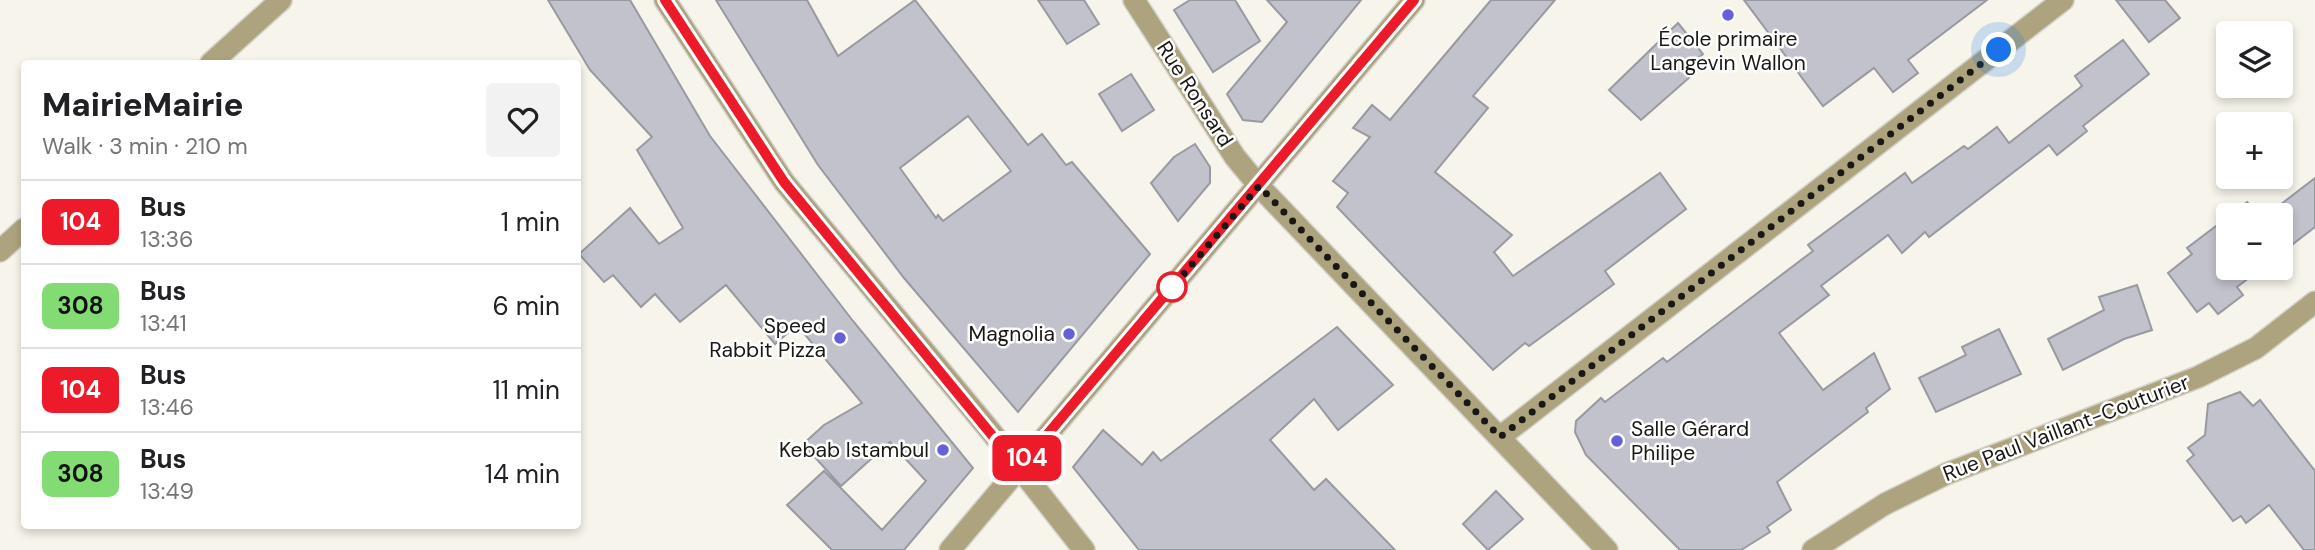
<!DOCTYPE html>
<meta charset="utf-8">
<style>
:root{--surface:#fff;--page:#f2f2f2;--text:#202124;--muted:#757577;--line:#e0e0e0}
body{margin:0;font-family:"DM Sans",sans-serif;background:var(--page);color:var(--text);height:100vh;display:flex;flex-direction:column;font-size:26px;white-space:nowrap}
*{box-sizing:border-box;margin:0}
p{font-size:23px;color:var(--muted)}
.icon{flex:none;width:38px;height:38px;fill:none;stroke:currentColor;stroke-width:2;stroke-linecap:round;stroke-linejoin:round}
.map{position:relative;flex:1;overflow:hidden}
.panel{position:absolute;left:21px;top:60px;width:560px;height:469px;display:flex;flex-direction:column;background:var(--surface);border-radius:7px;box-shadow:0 4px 10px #0003}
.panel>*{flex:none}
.badge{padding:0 14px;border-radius:10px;font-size:24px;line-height:46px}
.fabs{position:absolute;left:2216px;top:21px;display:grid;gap:14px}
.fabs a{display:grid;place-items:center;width:77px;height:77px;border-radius:7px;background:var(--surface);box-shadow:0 4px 10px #0003;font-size:35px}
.you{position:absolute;width:35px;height:35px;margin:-18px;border:5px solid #fff;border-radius:50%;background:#1a73e8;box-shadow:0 0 0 10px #1a73e833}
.map>.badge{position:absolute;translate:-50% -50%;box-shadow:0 0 0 4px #fff}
.round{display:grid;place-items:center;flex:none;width:74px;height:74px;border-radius:7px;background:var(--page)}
.overview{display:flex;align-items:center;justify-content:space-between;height:119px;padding:0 21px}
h1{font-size:33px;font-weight:800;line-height:52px}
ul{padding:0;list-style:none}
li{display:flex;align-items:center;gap:21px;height:84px;padding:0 21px;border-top:2px solid var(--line)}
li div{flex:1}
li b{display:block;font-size:26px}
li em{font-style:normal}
li .badge{min-width:77px;font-weight:700;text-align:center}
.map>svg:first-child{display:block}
.building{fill:#c1c2cb;stroke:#9899a1;stroke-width:2;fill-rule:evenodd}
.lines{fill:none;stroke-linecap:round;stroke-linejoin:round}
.minor-casing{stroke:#d3d1c9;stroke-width:24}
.minor{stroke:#ada47f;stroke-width:21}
.line-casing{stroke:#fff;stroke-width:16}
.line{stroke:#ed1b2a;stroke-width:10}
.walk{stroke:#191815;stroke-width:7;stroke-dasharray:0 12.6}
.poi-dot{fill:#655fd8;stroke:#fff;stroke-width:2.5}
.stop-dot{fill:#fff;stroke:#ed1b2a;stroke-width:3.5}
.labels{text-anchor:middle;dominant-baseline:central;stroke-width:5;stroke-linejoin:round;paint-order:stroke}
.poi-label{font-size:21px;fill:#191815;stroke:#fff;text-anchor:end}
.street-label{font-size:21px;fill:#191815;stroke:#fff}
</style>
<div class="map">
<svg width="2315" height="550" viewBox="0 0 2315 550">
<rect width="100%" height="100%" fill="#f6f4eb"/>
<g class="building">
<path d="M548,0H630L710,136L853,321L973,468L904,550H832L787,505L824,471L882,530L926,481L890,442L841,486L803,444L824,425L862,403L797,325L775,344L726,285L680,322L655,294L641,307L613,275L604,282L579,254L630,208L659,244L683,228L637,150L652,137L590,70Z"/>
<path d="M716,0H807L838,56L915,0L1028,145L1042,134L1066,165L1072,162L1150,254L1018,412L904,278L818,165ZM968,116L1011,171L943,221L938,215L936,218L900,168Z"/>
<path d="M1038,0H1084L1099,24L1067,44Z"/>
<path d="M1190,0H1235L1260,41L1213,72L1174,10Z"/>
<path d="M1267,0H1361L1262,122L1243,120L1227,94L1287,22Z"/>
<path d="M1491,0H1555L1473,96L1488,108L1435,172L1512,235L1494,252L1513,276L1660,173L1686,209L1605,271L1614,284L1529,346L1525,343L1493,370L1337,207L1348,193L1333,181L1370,137L1353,128L1372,105L1390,120Z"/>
<path d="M1744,0H1987L1908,60L1918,73L1893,92L1874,68L1823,106Z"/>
<path d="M2116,0H2165L2180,18L2149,42Z"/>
<path d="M1678,23L1703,54L1692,63L1698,70L1641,120L1609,90Z"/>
<path d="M2123,40L2149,74L2083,126L2087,131L2057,155L2049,145L1929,237L1925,232L1902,253L1888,235L1821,286L1829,295L1779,333L1823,390L1874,353L1890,389L1866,408L1868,412L1777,482L1791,510L1767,527L1770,532L1741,550H1680L1586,455L1575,432L1576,421L1601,398L1605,402L1663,358L1667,362L1813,251L1808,245L1905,173L1912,183L1964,146L1968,149L1997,127L2009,143L2082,86L2075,76Z"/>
<path d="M1131,74L1154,110L1122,131L1099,94Z"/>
<path d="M1195,144L1210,167V183L1178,221L1151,183L1174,157Z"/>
<path d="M2315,178V227L2280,254V215H2267Z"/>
<path d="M2247,202L2258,215H2230Z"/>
<path d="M2228,217V268H2262L2237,287L2243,295L2218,314L2209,303L2197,312L2168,273L2192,254L2187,248Z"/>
<path d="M2137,285L2152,330L2124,339L2063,370L2048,339L2104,310L2099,297Z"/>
<path d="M1337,327L1393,385L1338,430L1314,399L1270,440L1314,490L1326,479L1395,550H1139L1073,467L1103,430L1142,465L1153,452L1161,461Z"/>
<path d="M1999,329L2021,374L1936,412L1919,378L1966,355L1962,347Z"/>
<path d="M2240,392L2253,406L2260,400L2315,471V550H2304L2269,505L2246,523L2241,516L2233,521L2187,461L2194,455L2188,448L2205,435L2208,404Z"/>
<path d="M1496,491L1523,519L1488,550L1463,524Z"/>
</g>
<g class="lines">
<defs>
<g id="minor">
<path d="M665,0L784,182L992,433L1084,550"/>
<path d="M1134,0L1235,157L1259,186L1607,550"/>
<path d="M211,63L281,0"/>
<path d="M0,251L24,229"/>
<path d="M1500,437L2063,0"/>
<path d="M950,550L1414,0"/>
<path d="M1813,550L1885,504L1946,474L2198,377L2256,348L2315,302"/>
</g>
</defs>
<use href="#minor" class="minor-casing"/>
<use href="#minor" class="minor"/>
</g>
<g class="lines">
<defs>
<path id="line" d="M665,0L784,182L1019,468L1414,0"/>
</defs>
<use href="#line" class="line-casing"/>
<use href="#line" class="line"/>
<path class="walk" d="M1172,287L1170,290L1259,186L1500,437L1999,50"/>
</g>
<g class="poi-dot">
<circle cx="1728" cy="15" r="7"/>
<circle cx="1069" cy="334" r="7"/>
<circle cx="840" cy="338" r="7"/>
<circle cx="1617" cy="441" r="7"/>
<circle cx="943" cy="450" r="7"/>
</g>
<circle class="stop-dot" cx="1172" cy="287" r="14"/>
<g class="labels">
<g class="poi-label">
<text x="1728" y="39" text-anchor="middle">École primaire<tspan x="1728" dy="24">Langevin Wallon</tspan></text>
<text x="826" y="326">Speed<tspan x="826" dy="24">Rabbit Pizza</tspan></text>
<text x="1055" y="334">Magnolia</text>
<text x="1631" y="429" text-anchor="start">Salle Gérard<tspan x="1631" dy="24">Philipe</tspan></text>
<text x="929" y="450">Kebab Istambul</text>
</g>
<g class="street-label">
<text transform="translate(1195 94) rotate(57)">Rue Ronsard</text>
<text transform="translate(2066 428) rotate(-21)">Rue Paul Vaillant-Couturier</text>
</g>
</g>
</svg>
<div class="fabs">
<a><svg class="icon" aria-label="layers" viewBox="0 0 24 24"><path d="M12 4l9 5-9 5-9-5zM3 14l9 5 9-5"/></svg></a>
<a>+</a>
<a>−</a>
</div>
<div class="you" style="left:1999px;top:50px"></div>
<b class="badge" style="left:1027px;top:458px;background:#ed1b2a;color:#fff">104</b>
<section class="panel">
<div class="overview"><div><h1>MairieMairie</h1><p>Walk · 3 min · 210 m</p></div><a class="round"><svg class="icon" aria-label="heart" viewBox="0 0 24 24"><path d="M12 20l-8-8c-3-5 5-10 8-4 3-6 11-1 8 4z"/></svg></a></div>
<ul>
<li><span class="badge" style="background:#ed1b2a;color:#fff">104</span><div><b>Bus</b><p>13:36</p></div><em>1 min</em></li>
<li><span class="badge" style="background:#82dc73;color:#111">308</span><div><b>Bus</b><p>13:41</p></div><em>6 min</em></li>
<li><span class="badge" style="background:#ed1b2a;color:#fff">104</span><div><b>Bus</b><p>13:46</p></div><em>11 min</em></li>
<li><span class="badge" style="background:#82dc73;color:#111">308</span><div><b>Bus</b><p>13:49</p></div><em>14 min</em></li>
</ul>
</section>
</div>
